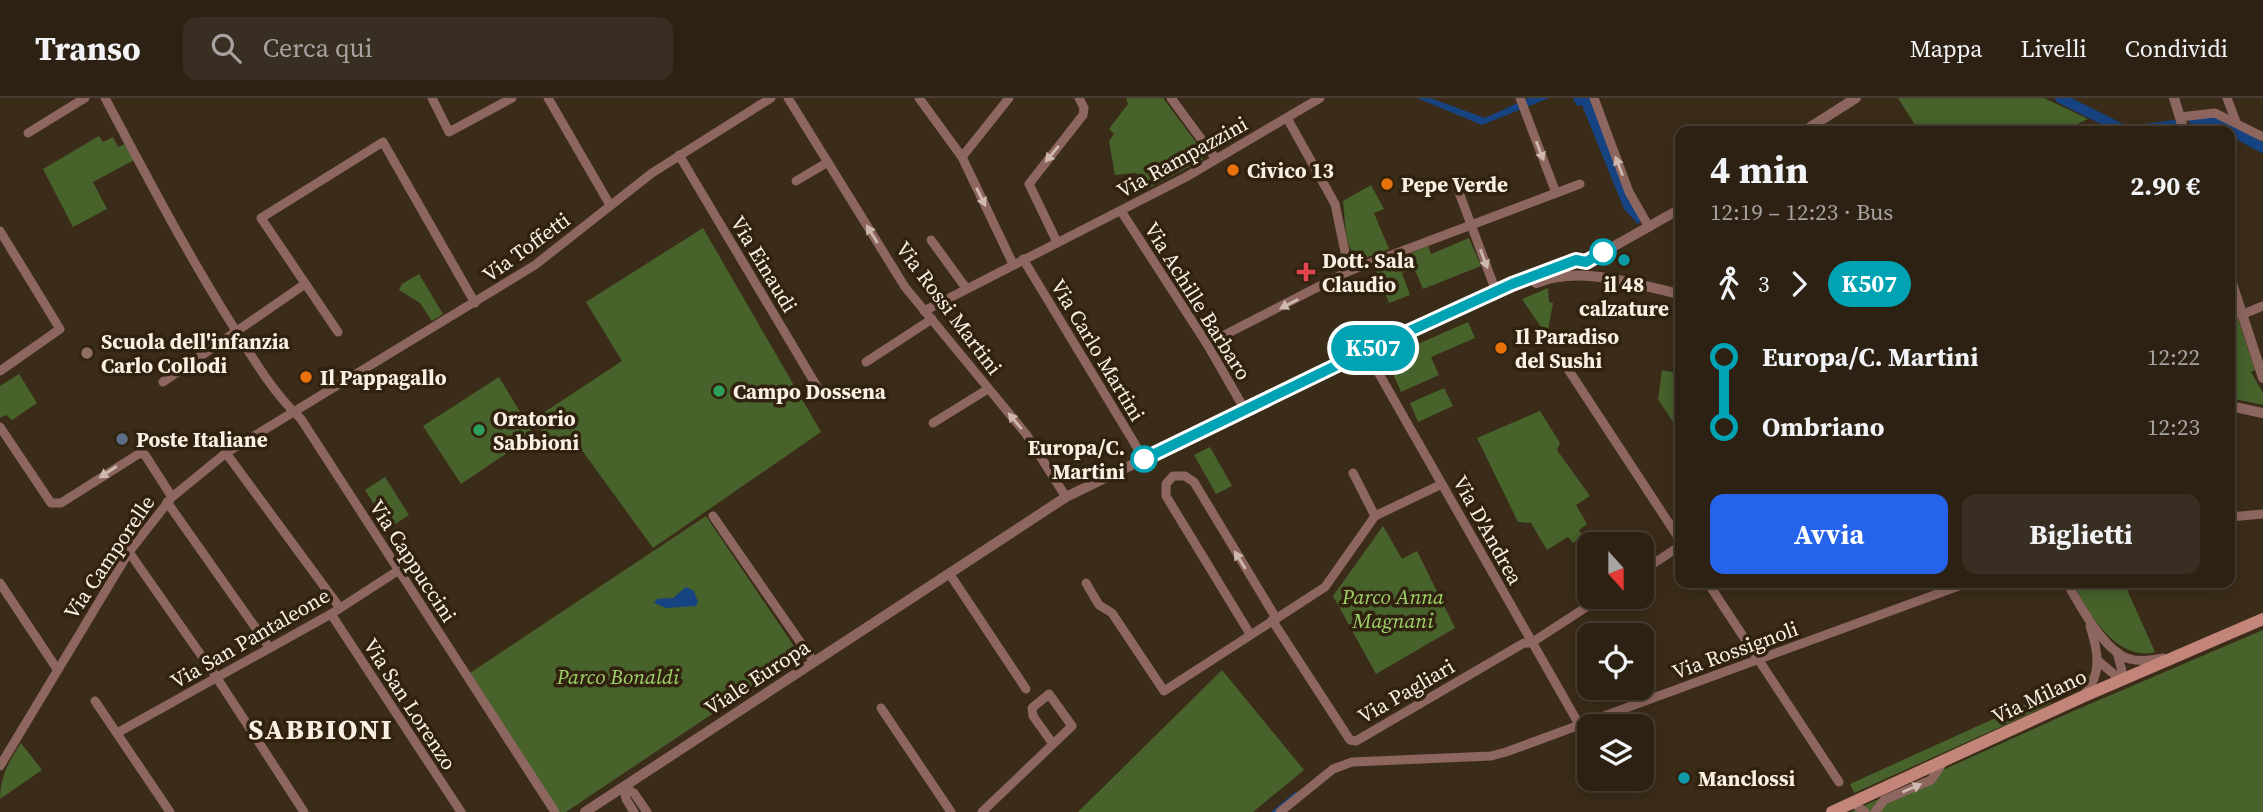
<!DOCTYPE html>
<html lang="it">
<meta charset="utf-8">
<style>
:root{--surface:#2c2113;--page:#382e21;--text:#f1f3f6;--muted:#a6a3a0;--line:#483e33;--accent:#2563eb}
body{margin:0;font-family:"Source Serif 4",serif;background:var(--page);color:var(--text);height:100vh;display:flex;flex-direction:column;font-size:26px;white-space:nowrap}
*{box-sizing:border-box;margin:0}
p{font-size:23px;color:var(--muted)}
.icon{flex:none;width:38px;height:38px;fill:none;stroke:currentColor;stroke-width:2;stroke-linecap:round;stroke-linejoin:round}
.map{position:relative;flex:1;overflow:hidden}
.drawer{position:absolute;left:1675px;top:28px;width:560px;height:462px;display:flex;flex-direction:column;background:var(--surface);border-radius:14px;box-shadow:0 4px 18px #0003,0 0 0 2px var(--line)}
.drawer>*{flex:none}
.badge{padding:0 14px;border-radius:23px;font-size:24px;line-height:46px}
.needle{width:46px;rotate:159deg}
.controls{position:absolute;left:1577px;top:434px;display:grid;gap:14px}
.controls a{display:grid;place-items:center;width:77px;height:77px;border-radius:14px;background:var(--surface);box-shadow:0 4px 18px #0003,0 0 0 2px var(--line);font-size:35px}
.map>.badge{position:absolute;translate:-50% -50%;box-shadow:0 0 0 4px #fff}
.legs{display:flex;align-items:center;gap:10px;height:77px;padding:0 35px;font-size:23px}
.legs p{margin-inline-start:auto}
.overview{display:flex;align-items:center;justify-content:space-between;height:119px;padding:0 35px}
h1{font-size:38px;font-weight:700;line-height:52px}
.action{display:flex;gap:14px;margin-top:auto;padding:14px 35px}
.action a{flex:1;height:80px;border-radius:14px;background:var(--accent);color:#fff;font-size:28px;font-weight:700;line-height:80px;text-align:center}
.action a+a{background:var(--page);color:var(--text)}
ul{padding:0 35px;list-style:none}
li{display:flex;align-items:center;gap:24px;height:70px;font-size:26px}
li i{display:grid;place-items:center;width:10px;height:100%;margin:0 9px;background:currentColor}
li i::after{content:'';width:18px;height:18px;margin:-9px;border:5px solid;border-radius:50%;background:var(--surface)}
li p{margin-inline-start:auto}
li:first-child i{background:linear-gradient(#0000 50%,currentColor 0)}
li:last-child i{background:linear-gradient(currentColor 50%,#0000 0)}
header{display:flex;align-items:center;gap:42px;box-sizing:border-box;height:98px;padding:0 35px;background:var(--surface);border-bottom:2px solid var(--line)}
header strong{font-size:33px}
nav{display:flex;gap:38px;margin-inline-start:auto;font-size:24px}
.search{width:490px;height:63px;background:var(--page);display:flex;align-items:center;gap:18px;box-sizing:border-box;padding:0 24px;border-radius:14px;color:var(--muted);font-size:26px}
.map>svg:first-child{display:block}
.green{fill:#47622b}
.water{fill:#164382}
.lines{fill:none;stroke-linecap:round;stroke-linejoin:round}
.stream{stroke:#164382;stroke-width:2.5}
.canal{stroke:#164382;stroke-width:10}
.minor{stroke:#8e6660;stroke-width:9}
.tertiary{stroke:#8e6660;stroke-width:10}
.secondary{stroke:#c3857a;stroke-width:12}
.oneway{fill:#cfb9af}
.line-1-casing{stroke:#fff;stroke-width:16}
.line-1{stroke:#00a3b4;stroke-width:10}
.food-dot{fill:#e8710a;stroke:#30220f;stroke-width:2.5}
.stop-1-dot{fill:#fff;stroke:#00a3b4;stroke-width:3.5}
.culture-dot{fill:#0f9aa8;stroke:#30220f;stroke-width:2.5}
.health-dot{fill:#e0444e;stroke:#30220f;stroke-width:2.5}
.education-dot{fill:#8d6e63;stroke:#30220f;stroke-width:2.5}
.leisure-dot{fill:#2e9e5b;stroke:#30220f;stroke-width:2.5}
.service-dot{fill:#5c6f8a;stroke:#30220f;stroke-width:2.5}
.labels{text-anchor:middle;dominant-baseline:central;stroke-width:7;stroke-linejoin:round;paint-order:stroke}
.street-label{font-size:21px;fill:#faf0e4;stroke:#30220f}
.poi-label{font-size:21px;font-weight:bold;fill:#faf0e4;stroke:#30220f;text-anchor:start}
.stop-label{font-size:21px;font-weight:bold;fill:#faf0e4;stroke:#30220f;text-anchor:end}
.park-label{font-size:21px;font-style:italic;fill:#9ed168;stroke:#30220f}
.district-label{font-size:28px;font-weight:bold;letter-spacing:2px;fill:#faf0e4;stroke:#30220f}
</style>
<header>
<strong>Transo</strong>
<div class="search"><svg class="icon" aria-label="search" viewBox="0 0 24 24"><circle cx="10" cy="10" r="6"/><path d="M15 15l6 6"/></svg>Cerca qui</div>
<nav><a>Mappa</a><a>Livelli</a><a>Condividi</a></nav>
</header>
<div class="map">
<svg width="2263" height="714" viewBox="0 0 2263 714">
<rect width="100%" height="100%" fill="#3b2c19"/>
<g class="green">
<path d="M1126,0H1163L1204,55L1202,62L1147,91L1136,75L1115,77L1109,43L1114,36L1109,31L1128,6Z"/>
<path d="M1898,0H2044L2088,21L2062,33H1919Z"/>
<path d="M99,38L103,44L113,39L118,49L125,46L134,62L93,84L107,111L73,129L43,71Z"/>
<path d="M1371,87L1384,111L1374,115L1389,151L1360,162C1343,151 1346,122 1343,103Z"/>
<path d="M703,130L821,334L653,450L573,340L553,352L536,324L537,319L622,263L586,204Z"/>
<path d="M1469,140L1481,168L1423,191L1414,170L1402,175L1410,197L1389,205L1376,172L1379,169L1428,148L1431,156Z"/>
<path d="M419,176L443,216L432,223L420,205L399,192L402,186Z"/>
<path d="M1548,190L1549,204L1553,205L1547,238L1522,201Z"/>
<path d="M2230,197L2255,272L2251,274L2263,295V307L2230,300Z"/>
<path d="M1468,224L1475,240L1431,259L1439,277L1401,294L1386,260Z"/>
<path d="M1662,272L1680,276V335L1658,301Z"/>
<path d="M19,276L37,305L12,322L6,317L0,320V288Z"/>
<path d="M499,279L534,337L461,386L423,328Z"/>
<path d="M1444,290L1453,308L1418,324L1410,305Z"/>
<path d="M1540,313L1560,345L1557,352L1590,398L1576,407L1587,426L1579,432L1583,438L1573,445L1568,439L1547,452L1531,425L1518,424L1477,340Z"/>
<path d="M1210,349L1232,388L1216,396L1194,357Z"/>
<path d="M385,379L409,417L389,430L365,392Z"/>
<path d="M706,418L800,557L566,714H559L470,575Z"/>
<path d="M1383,428L1402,461L1417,453L1455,530L1376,576L1333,498Z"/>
<path d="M2074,485H2124L2155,554C2119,565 2085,514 2074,485Z"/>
<path d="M2263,532V714H1850L2071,614Z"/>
<path d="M1222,572L1304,672L1253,714H1078Z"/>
<path d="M2090,577L2092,580L2088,584L2040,611L1854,695L1850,686Z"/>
<path d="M21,645L42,672L0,701C0,679 9,663 21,645Z"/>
</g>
<g class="water">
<path d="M1417,0H1430L1485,20L1529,0H1549L1482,27Z"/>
<path d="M1573,0H1590L1622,87L1642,122L1638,126L1624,111L1582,7L1577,8Z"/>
<path d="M686,489L694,493L698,504L696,508L666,510L654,505L657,501L673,500Z"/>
</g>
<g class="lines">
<path class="stream" d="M1273,714L1296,695"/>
<g class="canal">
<path d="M2060,0L2126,33"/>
<path d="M2194,23L2216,24L2263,50"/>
<path d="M2130,33L2173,27"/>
</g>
<g class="minor">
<path d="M105,0C144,73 182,146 226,217C248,252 270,292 301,321L555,714"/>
<path d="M432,0L449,34L512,0"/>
<path d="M548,0L610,107"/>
<path d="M788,0L905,189L1026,336L1066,399"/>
<path d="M919,0L962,59L1013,166"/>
<path d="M1171,0L1216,61"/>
<path d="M1520,0L1556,95"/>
<path d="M1594,0L1629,94L1649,129"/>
<path d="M2227,0L2236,24"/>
<path d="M2180,19L2215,15L2263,39"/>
<path d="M1287,20L1335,106L1349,173"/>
<path d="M28,35L85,0"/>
<path d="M679,57L819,292"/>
<path d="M962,59L1009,0"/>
<path d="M1454,81L1497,196"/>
<path d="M796,83L828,64"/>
<path d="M1121,113L1207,246L1245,312"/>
<path d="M0,133L60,231L0,273"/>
<path d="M931,142L966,190"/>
<path d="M1057,144L1029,86L1083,17L1084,10L1079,0"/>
<path d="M1023,161L1144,361"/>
<path d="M924,213L1186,79L1320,0"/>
<path d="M2241,217L2263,208"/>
<path d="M338,234L261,120L383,44L475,205"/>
<path d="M1207,246L1349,173L1580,86"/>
<path d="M1366,253L1580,628"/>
<path d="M1560,259L1680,442"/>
<path d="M866,264L932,221"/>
<path d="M163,284L305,186"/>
<path d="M933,325L988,291"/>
<path d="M0,329L51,405H61L140,355L145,357L172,399"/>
<path d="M226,355L340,510"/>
<path d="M1353,375L1375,418"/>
<path d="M167,404L269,549"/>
<path d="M713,418L814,564"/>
<path d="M2230,419L2263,416"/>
<path d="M129,454L217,580L304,714"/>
<path d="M1642,473L1680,448"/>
<path d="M949,475L1026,591"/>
<path d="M0,485L57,571"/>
<path d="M1086,485L1099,507L1112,515L1164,593L1325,489L1375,418L1442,386"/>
<path d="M1708,485L1839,684"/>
<path d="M2067,485C2079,506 2105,555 2130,561C2141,564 2153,562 2163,560"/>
<path d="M331,516L461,714"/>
<path d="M1272,522L1350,642L1356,643L1524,545H1531L1602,499"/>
<path d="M1250,536L1166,398V386L1173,378H1185L1194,384L1276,520"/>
<path d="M2097,562L2121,582L2122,573L2117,554"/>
<path d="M2084,597C2103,575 2098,553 2090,528"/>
<path d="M95,603L170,714"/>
<path d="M881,610L951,714"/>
<path d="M117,635L331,516L399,472"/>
<path d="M0,668L129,454L172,399L226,355L535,167L652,75L771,0"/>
<path d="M624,689L634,695L647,714"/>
<path d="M624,689L626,701L634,714"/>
<path d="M1853,705L1865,714"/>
<path d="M982,714L1072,628L1049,596L1032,610L1033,618L1053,646"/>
<path d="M1280,714L1333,671L1352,664L1491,658L1506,654L1967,485"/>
<path d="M1875,714L1884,702L1931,682L1944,663"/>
</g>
<g class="tertiary">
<path d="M2174,0L2184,33"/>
<path d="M1804,33L1856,0"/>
<path d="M1586,164L1680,111"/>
<path d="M2230,179L2263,280"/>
<path d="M1536,185C1581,167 1634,186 1680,196"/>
<path d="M2230,308L2263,315"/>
<path d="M585,714L1066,399L1366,253L1512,186L1576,162L1586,164"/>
</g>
<path class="secondary" d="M1832,714L2082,599L2263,521"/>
</g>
<defs><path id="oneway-solid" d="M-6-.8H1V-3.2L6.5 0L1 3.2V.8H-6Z" transform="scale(1.75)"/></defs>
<g class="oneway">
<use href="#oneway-solid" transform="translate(1540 53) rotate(69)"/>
<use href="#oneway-solid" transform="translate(1052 56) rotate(130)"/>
<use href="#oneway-solid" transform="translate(1619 68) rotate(-111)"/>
<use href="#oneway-solid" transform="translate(981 99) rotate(64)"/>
<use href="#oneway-solid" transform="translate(872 136) rotate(-122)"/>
<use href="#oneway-solid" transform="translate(1484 161) rotate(69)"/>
<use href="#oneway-solid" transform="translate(1289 206) rotate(153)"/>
<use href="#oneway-solid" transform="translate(1015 323) rotate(-130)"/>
<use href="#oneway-solid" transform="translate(108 374) rotate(147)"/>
<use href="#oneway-solid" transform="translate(1240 462) rotate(-122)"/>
<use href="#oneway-solid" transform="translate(1912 690) rotate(-23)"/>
</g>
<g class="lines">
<defs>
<path id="line-1" d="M1144,361L1366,253L1512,186L1576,162L1586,164L1603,154"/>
</defs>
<use href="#line-1" class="line-1-casing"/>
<use href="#line-1" class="line-1"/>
</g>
<g class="food-dot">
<circle cx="1233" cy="72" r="7"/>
<circle cx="1387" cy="86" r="7"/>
<circle cx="1501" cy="250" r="7"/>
<circle cx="306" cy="279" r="7"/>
</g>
<g class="stop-1-dot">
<circle cx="1603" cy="154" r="12"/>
<circle cx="1144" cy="361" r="12"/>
</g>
<g class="culture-dot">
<circle cx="1624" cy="162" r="7"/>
<circle cx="1684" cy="680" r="7"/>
</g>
<path class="health-dot" d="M1302.5 163.5h7v7h7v7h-7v7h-7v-7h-7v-7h7z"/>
<circle class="education-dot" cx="87" cy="255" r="7"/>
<g class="leisure-dot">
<circle cx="719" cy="293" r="7"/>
<circle cx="479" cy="332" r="7"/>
</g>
<circle class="service-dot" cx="122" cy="341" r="7"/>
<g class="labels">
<g class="street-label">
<text transform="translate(1182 59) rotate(-29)">Via Rampazzini</text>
<text transform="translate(526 149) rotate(-36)">Via Toffetti</text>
<text transform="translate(764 166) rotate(59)">Via Einaudi</text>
<text transform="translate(1198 203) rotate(58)">Via Achille Barbaro</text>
<text transform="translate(949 210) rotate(53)">Via Rossi Martini</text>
<text transform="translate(1098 252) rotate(59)">Via Carlo Martini</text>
<text transform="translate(1488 432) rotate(61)">Via D'Andrea</text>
<text transform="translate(109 459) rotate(-56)">Via Camporelle</text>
<text transform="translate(413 463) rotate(57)">Via Cappuccini</text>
<text transform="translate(250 540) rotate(-30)">Via San Pantaleone</text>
<text transform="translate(1735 552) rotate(-20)">Via Rossignoli</text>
<text transform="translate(757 579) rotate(-33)">Viale Europa</text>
<text transform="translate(1406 593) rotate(-30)">Via Pagliari</text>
<text transform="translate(2039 598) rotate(-25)">Via Milano</text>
<text transform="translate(410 606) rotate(57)">Via San Lorenzo</text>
</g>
<g class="poi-label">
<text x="1247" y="72">Civico 13</text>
<text x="1401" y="86">Pepe Verde</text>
<text x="1322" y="162">Dott. Sala<tspan x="1322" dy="24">Claudio</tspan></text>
<text x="1624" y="186" text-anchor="middle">il 48<tspan x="1624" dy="24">calzature</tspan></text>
<text x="1515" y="238">Il Paradiso<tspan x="1515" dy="24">del Sushi</tspan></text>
<text x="101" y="243">Scuola dell'infanzia<tspan x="101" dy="24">Carlo Collodi</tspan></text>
<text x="320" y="279">Il Pappagallo</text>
<text x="733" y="293">Campo Dossena</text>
<text x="493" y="320">Oratorio<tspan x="493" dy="24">Sabbioni</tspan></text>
<text x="136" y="341">Poste Italiane</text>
<text x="1698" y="680">Manclossi</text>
</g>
<g class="stop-label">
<text x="1125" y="349">Europa/C.<tspan x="1125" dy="24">Martini</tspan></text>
</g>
<g class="park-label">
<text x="1393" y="498">Parco Anna<tspan x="1393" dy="24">Magnani</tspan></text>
<text x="618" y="578">Parco Bonaldi</text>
</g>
<g class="district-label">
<text x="321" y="631">SABBIONI</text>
</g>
</g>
</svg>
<div class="controls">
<a><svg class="needle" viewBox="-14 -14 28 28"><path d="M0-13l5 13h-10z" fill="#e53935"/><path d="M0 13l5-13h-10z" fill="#a6a3a0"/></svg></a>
<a><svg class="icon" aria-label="locate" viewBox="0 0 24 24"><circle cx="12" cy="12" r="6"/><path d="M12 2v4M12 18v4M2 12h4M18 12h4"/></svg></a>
<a><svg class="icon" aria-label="layers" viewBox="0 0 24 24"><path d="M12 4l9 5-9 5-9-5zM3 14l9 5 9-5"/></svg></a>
</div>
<b class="badge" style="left:1373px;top:250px;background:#00a3b4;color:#fff">K507</b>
<section class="drawer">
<div class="overview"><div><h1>4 min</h1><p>12:19 – 12:23 · Bus</p></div><b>2.90 €</b></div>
<div class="legs"><svg class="icon" aria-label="walk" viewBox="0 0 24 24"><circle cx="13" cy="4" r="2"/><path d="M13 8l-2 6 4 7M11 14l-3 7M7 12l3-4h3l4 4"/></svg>3<svg class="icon" aria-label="forward" viewBox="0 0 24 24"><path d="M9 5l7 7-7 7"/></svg><b class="badge" style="background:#00a3b4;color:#fff">K507</b></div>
<ul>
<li><i style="color:#00a3b4"></i><b>Europa/C. Martini</b><p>12:22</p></li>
<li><i style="color:#00a3b4"></i><b>Ombriano</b><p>12:23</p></li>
</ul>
<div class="action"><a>Avvia</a><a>Biglietti</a></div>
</section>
</div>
